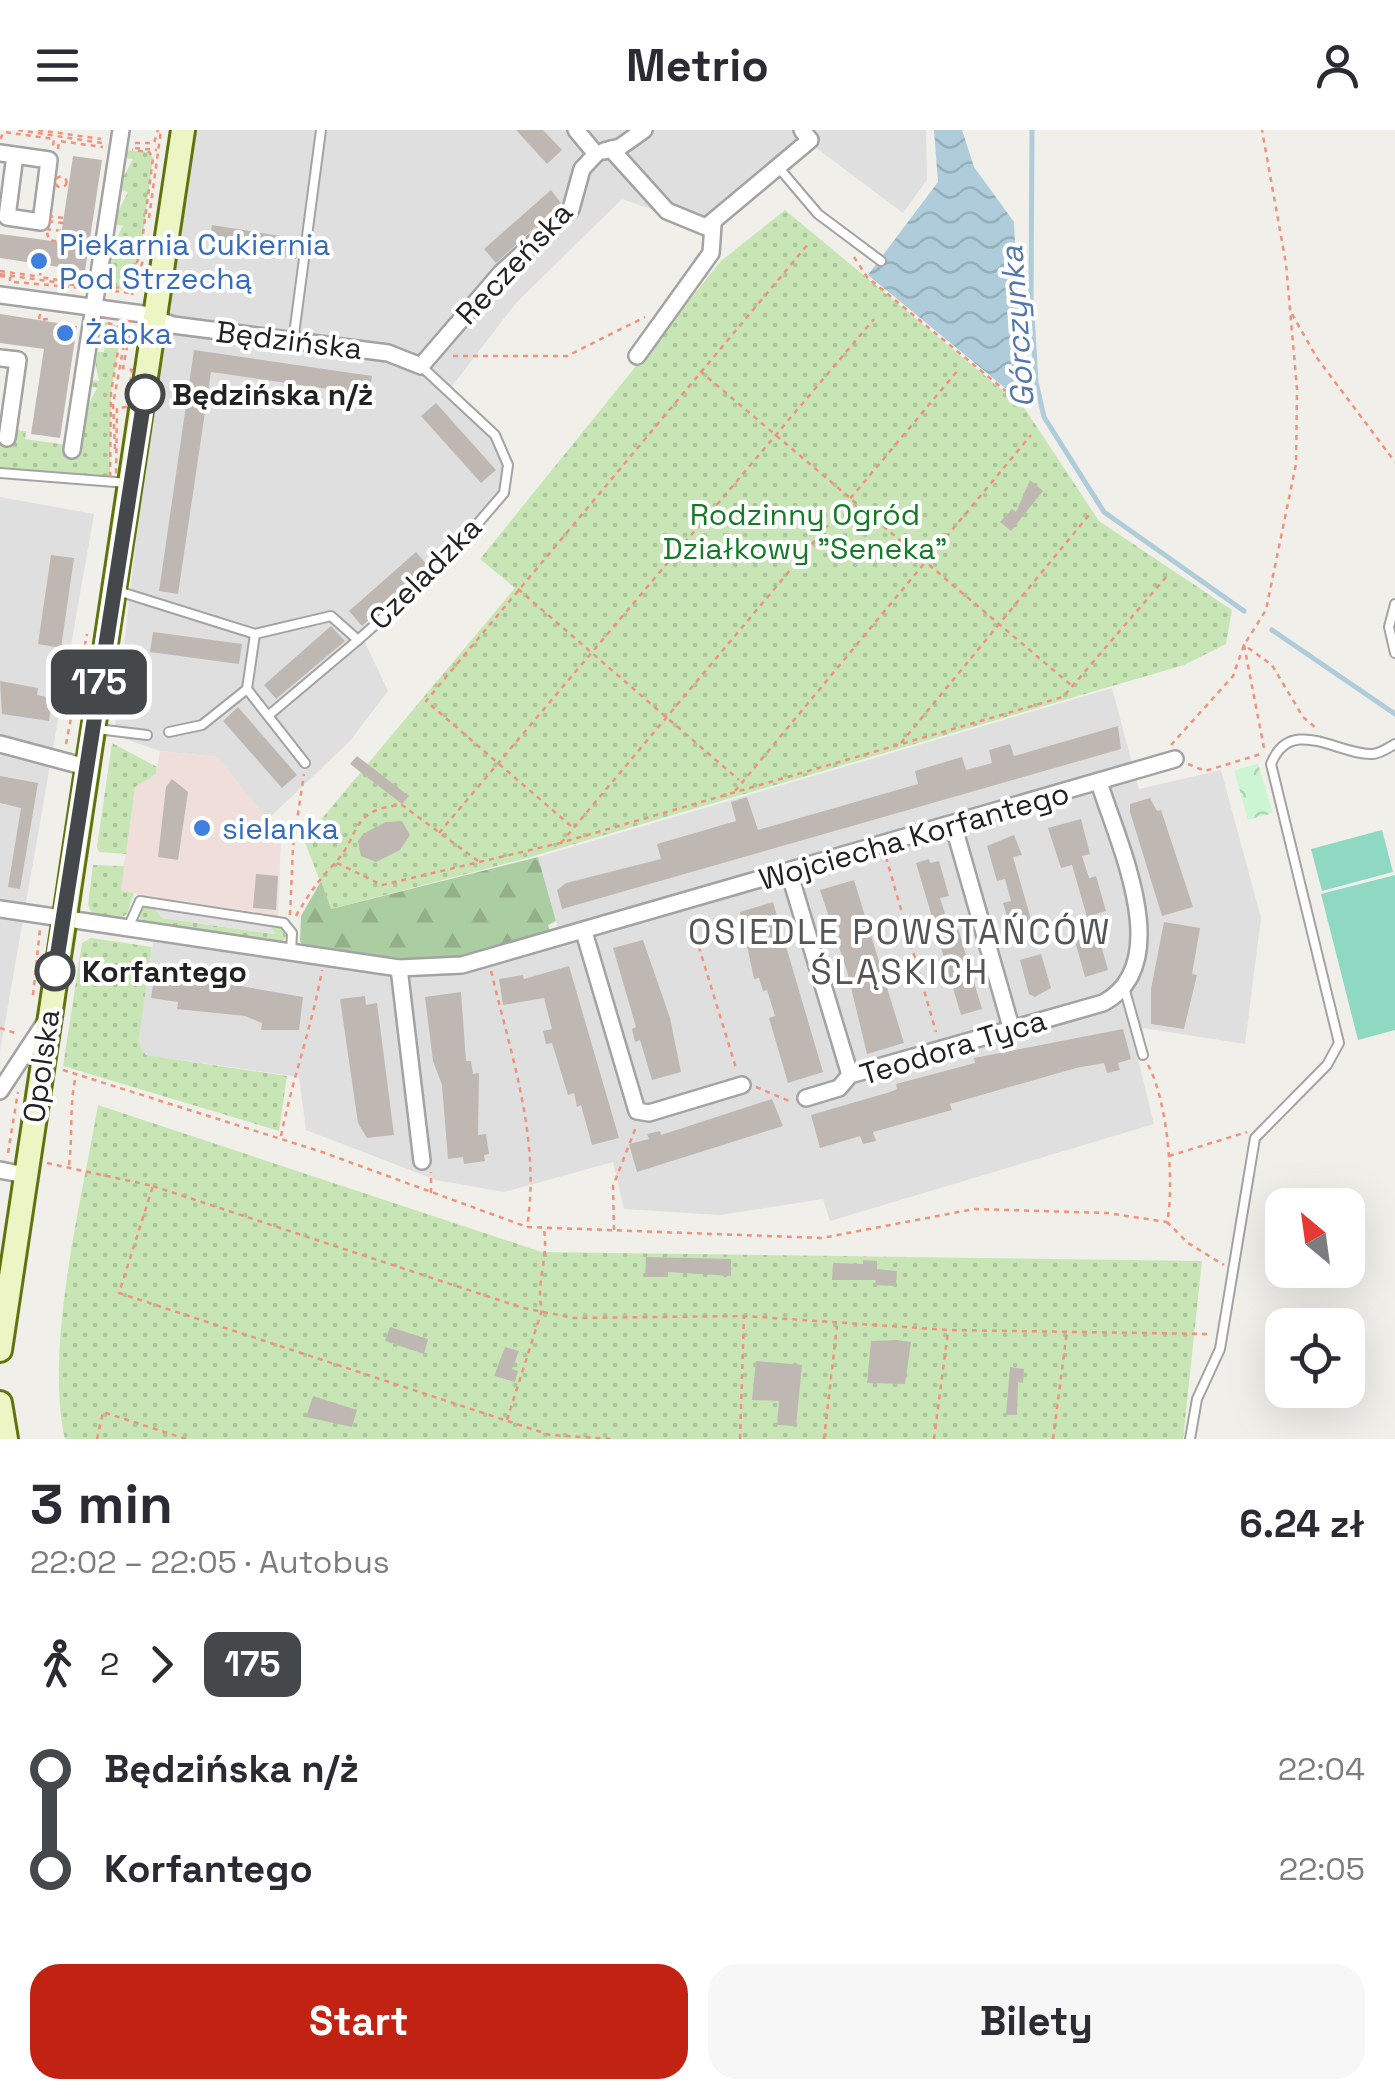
<!DOCTYPE html>
<html lang="pl">
<meta charset="utf-8">
<style>
:root{--surface:#fff;--page:#f7f7f7;--text:#2b2b33;--muted:#7c7c81;--accent:#c22212}
body{margin:0;font-family:"Space Grotesk",sans-serif;background:var(--page);color:var(--text);height:100vh;display:flex;flex-direction:column;font-size:38px;white-space:nowrap}
*{box-sizing:border-box;margin:0}
p{font-size:32px;color:var(--muted)}
.icon{flex:none;width:55px;height:55px;fill:none;stroke:currentColor;stroke-width:2;stroke-linecap:round;stroke-linejoin:round}
.map{position:relative;height:1309px;overflow:hidden}
.side{display:flex;flex-direction:column;background:var(--surface);flex:1}
.side>*{flex:none}
.badge{padding:0 20px;border-radius:15px;font-size:35px;line-height:65px}
.needle{width:65px;rotate:331deg}
.tools{position:absolute;left:1265px;top:1058px;display:grid;gap:20px}
.tools a{display:grid;place-items:center;width:100px;height:100px;border-radius:20px;background:var(--surface);box-shadow:0 10px 40px #0002;font-size:50px}
.map>.badge{position:absolute;translate:-50% -50%;box-shadow:0 0 0 5px #fff}
.legs{display:flex;align-items:center;gap:15px;height:110px;padding:0 30px;font-size:32px}
.legs p{margin-inline-start:auto}
.headline{display:flex;align-items:center;justify-content:space-between;height:170px;padding:0 30px}
h1{font-size:55px;font-weight:700;line-height:75px}
.button{display:flex;gap:20px;margin-top:auto;padding:20px 30px}
.button a{flex:1;height:115px;border-radius:30px;background:var(--accent);color:#fff;font-size:40px;font-weight:700;line-height:115px;text-align:center}
.button a+a{background:var(--page);color:var(--text)}
ul{padding:0 30px;list-style:none}
li{display:flex;align-items:center;gap:35px;height:100px;font-size:38px}
li i{display:grid;place-items:center;width:15px;height:100%;margin:0 12px;background:currentColor}
li i::after{content:'';width:25px;height:25px;margin:-12px;border:8px solid;border-radius:50%;background:var(--surface)}
li p{margin-inline-start:auto}
li:first-child i{background:linear-gradient(#0000 50%,currentColor 0)}
li:last-child i{background:linear-gradient(currentColor 50%,#0000 0)}
header{display:flex;justify-content:space-between;align-items:center;height:130px;padding:0 30px;background:var(--surface);font-size:45px;font-weight:700}
.map>svg:first-child{display:block}
.residential{fill:#e0dfdf}
.commercial{fill:#f0dedb}
.grass{fill:url(#grass-dots)}
.forest{fill:url(#forest-firs)}
.park{fill:url(#park-crowns)}
.pitch{fill:#8fd9c3}
.parking{fill:#e2e2e2}
.water{fill:url(#water-waves)}
.lines{fill:none;stroke-linecap:round;stroke-linejoin:round}
.stream{stroke:#aeccda;stroke-width:5}
.building{fill:#bfb8b2}
.lane-casing{stroke:#a3a3a3;stroke-width:12}
.street-casing{stroke:#a3a3a3;stroke-width:20}
.secondary-casing{stroke:#5f730f;stroke-width:28}
.path{stroke:#ef937d;stroke-width:2.5;stroke-dasharray:5 5;stroke-linecap:butt}
.lane{stroke:#fff;stroke-width:8}
.street{stroke:#fff;stroke-width:15}
.secondary{stroke:#eef5c4;stroke-width:22}
.line-1-casing{stroke:#fff;stroke-width:22}
.line-1{stroke:#45484a;stroke-width:15}
.shop-dot{fill:#3f7fe0;stroke:#fff;stroke-width:4}
.stop-1-dot{fill:#fff;stroke:#45484a;stroke-width:5}
.labels{text-anchor:middle;dominant-baseline:central;stroke-width:8;stroke-linejoin:round;paint-order:stroke}
.shop-label{font-size:30px;fill:#366cbe;stroke:#fff;text-anchor:start}
.street-label{font-size:30px;fill:#222;stroke:#fff}
.stop-label{font-size:30px;font-weight:bold;fill:#222;stroke:#fff;text-anchor:start}
.park-label{font-size:30px;fill:#167a28;stroke:#fff}
.water-label{font-size:32px;font-style:italic;fill:#5578aa;stroke:#fff}
.quarter-label{font-size:35px;letter-spacing:2.5px;fill:#555;stroke:#fff}
</style>
<header><svg class="icon" aria-label="menu" viewBox="0 0 24 24"><path d="M4 6h16M4 12h16M4 18h16"/></svg>Metrio<svg class="icon" aria-label="person" viewBox="0 0 24 24"><circle cx="12" cy="8" r="4"/><path d="M4 21q1-7 8-7t8 7"/></svg></header>
<div class="map">
<svg width="1395" height="1309" viewBox="0 0 1395 1309">
<defs>
<pattern id="grass-dots" width="8" height="8" patternUnits="userSpaceOnUse" patternTransform="scale(2.5)"><rect width="8" height="8" fill="#c8e6b5"/><path d="M2 2h.1M6 6h.1" fill="none" stroke="#acc59b" stroke-width="1.8" stroke-linecap="round"/></pattern>
<pattern id="forest-firs" width="22" height="20" patternUnits="userSpaceOnUse" patternTransform="scale(2.5)"><rect width="22" height="20" fill="#abcda2"/><path d="M5 1l3.5 6h-7zM16 11l3.5 6h-7z" fill="#93b08b"/></pattern>
<pattern id="park-crowns" width="20" height="18" patternUnits="userSpaceOnUse" patternTransform="scale(2.5)"><rect width="20" height="18" fill="#ccf6d3"/><path d="M2 6a3 3 0 1 1 6 0M12 15a3 3 0 1 1 6 0" fill="none" stroke="#afd3b5"/></pattern>
<pattern id="water-waves" width="16" height="10" patternUnits="userSpaceOnUse" patternTransform="scale(2.5)"><rect width="16" height="10" fill="#aeccda"/><path d="M0 5q4-4 8 0t8 0" fill="none" stroke="#95afbb"/></pattern>
</defs>
<rect width="100%" height="100%" fill="#f1efea"/>
<g class="residential">
<path d="M192,0H926L927,50L903,83L803,8L714,101L622,69L516,173L446,264L484,299L502,328L503,356L440,433L362,506L388,561L349,612L267,690L218,627L160,621L114,605L146,322Z"/>
<path d="M0,367L94,384L0,921Z"/>
<path d="M1112,558L1139,659L1221,640L1261,788L1245,914L1143,898L1137,925L1154,994L830,1091L823,1069L720,1085L624,1079L613,1032L504,1062L436,1050L306,1000L299,947L146,925L137,913L153,812L398,844L560,805L538,727Z"/>
</g>
<path class="commercial" d="M160,621L218,627L281,707L278,786L120,761L135,657L156,644Z"/>
<g class="grass">
<path d="M123,20L149,22L153,28L141,119L130,156L123,160L103,156L106,145L115,147L107,126L123,96L112,93L128,62L117,59L133,29L124,28Z"/>
<path d="M785,80L1025,279L1099,391L1232,480L1226,514L1184,535L520,730L331,779L304,710L515,458L480,429L721,131Z"/>
<path d="M100,190L122,198L111,262L110,349L0,338V302L13,312L16,300L26,301L25,309L67,315L97,258L89,256V250L99,251L93,222H104L106,205L97,204Z"/>
<path d="M112,613L157,637L156,644L135,657L126,724L99,722L97,717Z"/>
<path d="M93,735L124,736L121,761L134,763L127,784L117,790L93,786L88,775Z"/>
<path d="M143,777H154L162,788L274,804L271,797L280,796L286,806L281,814L146,795L138,785Z"/>
<path d="M91,808L152,817L138,913L146,925L287,946L279,1001L63,936L82,813Z"/>
<path d="M98,975L542,1122L1202,1131L1183,1309H65C44,1218 82,1069 98,975Z"/>
</g>
<path class="forest" d="M538,727L556,791L548,795L551,804L438,832H391L305,818L300,811L301,786L321,751L331,779Z"/>
<path class="park" d="M1258,634L1273,683L1248,690L1234,640Z"/>
<g class="pitch">
<path d="M1382,700L1393,742L1322,761L1311,719Z"/>
<path d="M1395,745V900L1358,910L1321,764Z"/>
</g>
<path class="parking" d="M154,777L268,793L276,804L162,788Z"/>
<path class="water" d="M934,0H962L974,37L1014,92L1021,251L1010,262L868,145L938,52Z"/>
<g class="lines">
<g class="stream">
<path d="M1032,0L1031,167L1036,252L1044,287L1104,382L1244,481"/>
<path d="M1272,500L1395,584"/>
</g>
</g>
<g class="building">
<path d="M516,0H543L562,20L547,34Z"/>
<path d="M73,26L102,30L85,141L0,128V104L60,112Z"/>
<path d="M551,60L561,73L496,133L484,119Z"/>
<path d="M212,95L299,109L296,129L209,115Z"/>
<path d="M0,184L77,196L60,308L31,304L44,219L0,213Z"/>
<path d="M194,220L372,246L369,265L211,242L178,464L159,461Z"/>
<path d="M436,273L496,340L481,353L421,286Z"/>
<path d="M1030,350L1043,361L1011,401L1000,392L1012,379L1016,382Z"/>
<path d="M416,422L429,437L362,496L349,481Z"/>
<path d="M51,425L74,428L61,518L38,514Z"/>
<path d="M331,496L345,511L276,569L264,555Z"/>
<path d="M153,502L242,514L239,534L150,522Z"/>
<path d="M0,551L38,558L37,565L52,568L49,591L2,584Z"/>
<path d="M238,577L297,645L282,658L223,591Z"/>
<path d="M1118,596L1121,619L562,779L557,760L566,753L661,729L657,714L736,691L731,672L747,667L758,700L918,654L915,641L962,627L966,640L992,633L989,620L1010,614L1014,626Z"/>
<path d="M357,626L409,666L402,674L350,634Z"/>
<path d="M0,646L38,653L20,759L8,757L21,678L0,673Z"/>
<path d="M172,649L188,662L178,730L158,727L166,657Z"/>
<path d="M1150,668L1157,681L1161,680L1193,777L1162,786L1130,682V674Z"/>
<path d="M1081,689L1090,724L1082,726L1089,748L1096,746L1106,781L1087,787L1072,735L1061,738L1048,698Z"/>
<path d="M402,691L410,705L400,720L376,732L361,726L358,711L363,704L386,692Z"/>
<path d="M1014,705L1022,725L1013,727L1035,803L1013,807L1003,773L1011,771L1005,749L997,751L987,716Z"/>
<path d="M929,729L930,733L939,731L949,766L940,768L947,790L955,788L982,879L961,885L916,733Z"/>
<path d="M256,744L278,746L276,780L253,778Z"/>
<path d="M854,750L904,913L867,924L847,841L820,760Z"/>
<path d="M773,772L823,942L788,953L769,888L775,886L767,860L763,861L759,848L754,849L740,782Z"/>
<path d="M1164,792L1200,798L1192,844L1197,845L1184,899L1151,894V859Z"/>
<path d="M1098,804L1108,840L1085,847L1075,811Z"/>
<path d="M643,810L670,888L681,942L652,950L640,910L635,912L632,899L636,897L613,818Z"/>
<path d="M1041,824L1051,858L1035,867L1029,864L1020,830Z"/>
<path d="M569,836L619,1008L592,1015L581,975L577,977L574,963L568,965L552,913L546,914L543,901L552,899L544,868L503,875L499,849L523,845L524,849Z"/>
<path d="M155,841L303,867L299,900H261L262,893L245,886L177,879L178,872L151,868Z"/>
<path d="M461,862L466,931H471L473,944L479,943L478,1005L486,1004L489,1024L484,1025L485,1031L464,1034L463,1027L448,1029L442,955L433,931L425,867Z"/>
<path d="M365,866L366,875L377,873L394,1005L367,1008L358,993L340,869Z"/>
<path d="M1123,899L1131,929L1118,933L1120,940L1107,943L1104,933L1076,938L950,974L952,980L873,1002L876,1011L863,1014L860,1006L820,1018L811,985L890,962L897,959L896,954L975,933L974,928Z"/>
<path d="M772,969L783,996L637,1042L629,1014L649,1009L647,1004L660,1001L661,1005Z"/>
<path d="M646,1127L731,1129V1146L668,1142V1147H645Z"/>
<path d="M863,1130L877,1131V1139L897,1141L896,1156L875,1155L876,1150H832L833,1133L863,1134Z"/>
<path d="M390,1197L428,1209L424,1224L385,1211Z"/>
<path d="M896,1210L911,1212L905,1254L867,1253L871,1211Z"/>
<path d="M505,1217L519,1221L512,1239L518,1241L515,1252L494,1246Z"/>
<path d="M756,1231L802,1235L796,1296L777,1295L779,1271L752,1270Z"/>
<path d="M1010,1237L1024,1239L1023,1253L1018,1252L1017,1285H1006Z"/>
<path d="M313,1266L357,1280L352,1297L306,1287Z"/>
</g>
<g class="lines">
<defs>
<g id="lane">
<path d="M779,38L818,84L881,131"/>
<path d="M293,212L321,0"/>
<path d="M0,343L128,353"/>
<path d="M118,461L255,504L331,486L358,510L442,435L504,363L508,335L495,305L422,237"/>
<path d="M1395,474L1389,497L1395,523"/>
<path d="M255,504L247,559L305,633"/>
<path d="M269,585L358,510"/>
<path d="M97,599L147,605"/>
<path d="M169,602L202,595L247,559"/>
<path d="M127,800L140,771L284,793L292,803L291,822"/>
<path d="M1124,857L1143,925"/>
<path d="M1190,1309L1197,1269L1220,1219L1255,1008L1327,935L1339,913L1271,634C1291,584 1339,626 1373,624C1381,623 1388,618 1395,614"/>
</g>
<g id="street">
<path d="M576,0L596,24"/>
<path d="M611,19L667,81L706,97L810,10L802,0"/>
<path d="M604,21L620,17L644,0"/>
<path d="M0,23L49,30L41,92L7,87L15,25"/>
<path d="M0,165L143,184L173,195L388,223L421,236L501,143L571,79L582,39L596,24"/>
<path d="M637,226L711,123L713,95"/>
<path d="M0,228L18,230L7,308"/>
<path d="M72,320L121,0"/>
<path d="M0,614L86,637"/>
<path d="M953,694L1011,897"/>
<path d="M789,742L850,945"/>
<path d="M0,779L399,838L462,835L1175,629"/>
<path d="M584,802L637,981L649,983L742,955"/>
<path d="M399,838L422,1031"/>
<path d="M0,961L46,891"/>
<path d="M806,968L839,958L850,945L1103,873C1177,834 1117,711 1099,652"/>
<path d="M0,1040L25,1045"/>
</g>
<g id="secondary">
<path d="M0,1220L183,0"/>
<path d="M0,1273L6,1309"/>
</g>
</defs>
<use href="#lane" class="lane-casing"/>
<use href="#street" class="street-casing"/>
<use href="#secondary" class="secondary-casing"/>
<g class="path">
<path d="M18,0L102,13"/>
<path d="M38,0L101,9"/>
<path d="M0,9L4,2L54,9L53,17"/>
<path d="M135,13H154L158,0"/>
<path d="M135,18L157,20"/>
<path d="M58,19L59,11L103,17"/>
<circle cx="61" cy="52" r="5.5"/>
<path d="M48,86L63,88V93L47,91Z"/>
<path d="M149,88L161,0"/>
<path d="M46,99L61,101L60,112L49,110Z"/>
<path d="M854,127L867,147L1013,267"/>
<path d="M0,141L35,146L36,133L41,134L40,147L64,151L66,138L71,139L68,151L81,153"/>
<path d="M0,144L81,156"/>
<path d="M0,146L10,147V151"/>
<path d="M14,152L83,158"/>
<path d="M114,158L130,156L141,119L153,28L149,22L132,20"/>
<path d="M114,161L131,163"/>
<path d="M132,165L143,130"/>
<path d="M40,184L39,190L48,189"/>
<path d="M1292,184L1317,228L1395,332"/>
<path d="M107,187L132,191L123,238L132,240L127,277L117,278L116,350L110,349L111,262L122,198L100,190Z"/>
<path d="M453,226H567L645,187"/>
<path d="M700,241L1071,555"/>
<path d="M115,319L113,274L127,198"/>
<path d="M518,459L739,650"/>
<path d="M901,613L1089,385"/>
<path d="M66,614L87,504"/>
<path d="M1171,615L1233,546L1244,515L1266,480L1296,334L1297,259L1286,134L1262,0"/>
<path d="M1264,618L1244,515L1272,535L1303,587L1316,598"/>
<path d="M1188,634L1205,641L1261,624"/>
<path d="M735,661L1031,305"/>
<path d="M571,696L426,571L809,113"/>
<path d="M439,703L874,189"/>
<path d="M561,713L959,239"/>
<path d="M886,727L936,902"/>
<path d="M337,733L382,755L560,713L1063,567L1167,446"/>
<path d="M290,785L293,717L304,644"/>
<path d="M296,786C308,765 318,751 334,734C361,707 348,679 402,675L478,731"/>
<path d="M690,788L736,938"/>
<path d="M491,841C511,925 541,1010 527,1097"/>
<path d="M33,865L40,799"/>
<path d="M0,898L18,904"/>
<path d="M1148,935C1167,968 1175,1055 1167,1092L1188,1113L1224,1135"/>
<path d="M63,940L322,1022L527,1097L822,1108L974,1079L1108,1083L1167,1092"/>
<path d="M756,957L789,971"/>
<path d="M281,1006C292,950 312,897 322,840"/>
<path d="M8,1023L18,962"/>
<path d="M1169,1026L1247,1002"/>
<path d="M47,1033L153,1056L119,1163L550,1305L614,1309"/>
<path d="M69,1035C73,1004 69,975 76,945"/>
<path d="M153,1056L523,1178L574,1188L744,1186L948,1200L1210,1204"/>
<path d="M431,1063V1042"/>
<path d="M614,1100L613,1056L636,997"/>
<path d="M507,1290L542,1180C535,1154 549,1128 544,1100"/>
<path d="M97,1309L103,1282L186,1309"/>
<path d="M740,1309L744,1186"/>
<path d="M824,1309L837,1196"/>
<path d="M934,1309L948,1201"/>
<path d="M1053,1309L1067,1201"/>
</g>
<use href="#lane" class="lane"/>
<use href="#street" class="street"/>
<use href="#secondary" class="secondary"/>
</g>
<g class="lines">
<defs>
<path id="line-1" d="M55,841L145,264"/>
</defs>
<use href="#line-1" class="line-1-casing"/>
<use href="#line-1" class="line-1"/>
</g>
<g class="shop-dot">
<circle cx="39" cy="131" r="10"/>
<circle cx="65" cy="203" r="10"/>
<circle cx="202" cy="698" r="10"/>
</g>
<g class="stop-1-dot">
<circle cx="145" cy="264" r="18"/>
<circle cx="55" cy="841" r="18"/>
</g>
<g class="labels">
<g class="shop-label">
<text x="59" y="114">Piekarnia Cukiernia<tspan x="59" dy="34">Pod Strzechą</tspan></text>
<text x="85" y="203">Żabka</text>
<text x="222" y="698">sielanka</text>
</g>
<g class="street-label">
<text transform="translate(514 133) rotate(-47)">Reczeńska</text>
<text transform="translate(289 210) rotate(7)">Będzińska</text>
<text transform="translate(425 443) rotate(-45)">Czeladzka</text>
<text transform="translate(914 706) rotate(-16)">Wojciecha Korfantego</text>
<text transform="translate(953 917) rotate(-17)">Teodora Tyca</text>
<text transform="translate(41 936) rotate(-82)">Opolska</text>
</g>
<g class="stop-label">
<text x="172" y="264">Będzińska n/ż</text>
<text x="82" y="841">Korfantego</text>
</g>
<g class="park-label">
<text x="805" y="384">Rodzinny Ogród<tspan x="805" dy="34">Działkowy "Seneka"</tspan></text>
</g>
<g class="water-label">
<text transform="translate(1017 197) rotate(-94)">Górczynka</text>
</g>
<g class="quarter-label">
<text x="900" y="802">OSIEDLE POWSTAŃCÓW<tspan x="900" dy="40">ŚLĄSKICH</tspan></text>
</g>
</g>
</svg>
<div class="tools">
<a><svg class="needle" viewBox="-14 -14 28 28"><path d="M0-13l5 13h-10z" fill="#e53935"/><path d="M0 13l5-13h-10z" fill="#7c7c81"/></svg></a>
<a><svg class="icon" aria-label="locate" viewBox="0 0 24 24"><circle cx="12" cy="12" r="6"/><path d="M12 2v4M12 18v4M2 12h4M18 12h4"/></svg></a>
</div>
<b class="badge" style="left:99px;top:552px;background:#45484a;color:#fff">175</b>
</div>
<section class="side">
<div class="headline"><div><h1>3 min</h1><p>22:02 – 22:05 · Autobus</p></div><b>6.24 zł</b></div>
<div class="legs"><svg class="icon" aria-label="walk" viewBox="0 0 24 24"><circle cx="13" cy="4" r="2"/><path d="M13 8l-2 6 4 7M11 14l-3 7M7 12l3-4h3l4 4"/></svg>2<svg class="icon" aria-label="forward" viewBox="0 0 24 24"><path d="M9 5l7 7-7 7"/></svg><b class="badge" style="background:#45484a;color:#fff">175</b></div>
<ul>
<li><i style="color:#45484a"></i><b>Będzińska n/ż</b><p>22:04</p></li>
<li><i style="color:#45484a"></i><b>Korfantego</b><p>22:05</p></li>
</ul>
<div class="button"><a>Start</a><a>Bilety</a></div>
</section>
